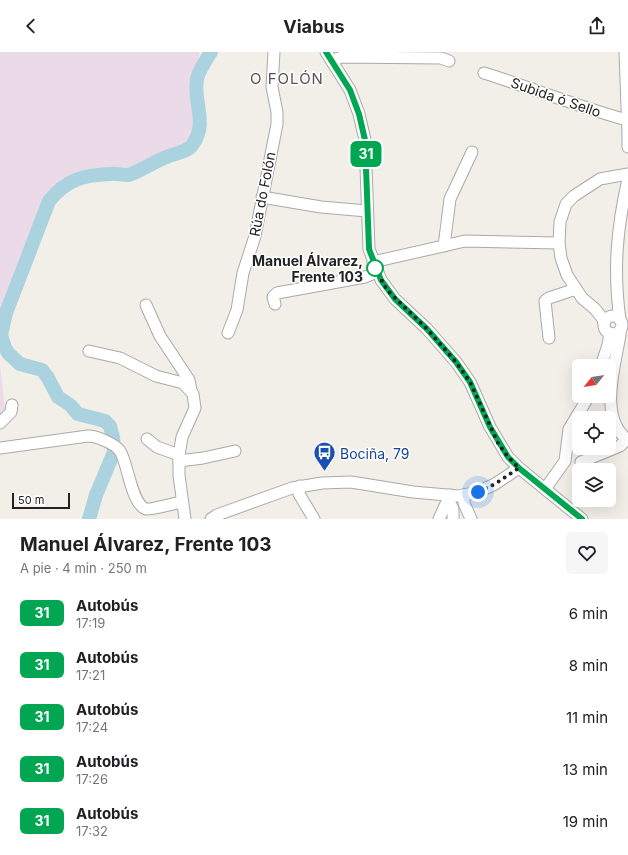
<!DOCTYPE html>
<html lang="es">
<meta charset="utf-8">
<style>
:root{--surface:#fff;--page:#f6f6f6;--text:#202124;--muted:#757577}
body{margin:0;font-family:Inter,sans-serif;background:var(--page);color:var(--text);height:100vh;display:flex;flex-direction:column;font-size:15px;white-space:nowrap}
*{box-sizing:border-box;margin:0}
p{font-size:13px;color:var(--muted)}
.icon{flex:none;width:22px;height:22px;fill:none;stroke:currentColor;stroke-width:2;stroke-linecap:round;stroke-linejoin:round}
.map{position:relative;height:467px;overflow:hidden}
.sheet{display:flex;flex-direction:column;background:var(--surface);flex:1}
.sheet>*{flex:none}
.badge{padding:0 8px;border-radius:6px;font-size:14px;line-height:26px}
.needle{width:26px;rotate:240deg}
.fabs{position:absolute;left:572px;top:307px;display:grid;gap:8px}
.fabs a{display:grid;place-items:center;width:44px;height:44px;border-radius:6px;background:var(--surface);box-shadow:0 4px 16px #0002;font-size:20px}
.scale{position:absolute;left:12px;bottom:10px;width:58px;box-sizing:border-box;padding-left:4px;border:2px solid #222;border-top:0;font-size:11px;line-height:14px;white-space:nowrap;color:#222;-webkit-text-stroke:3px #fff;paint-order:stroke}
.you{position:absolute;width:20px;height:20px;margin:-10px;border:3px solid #fff;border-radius:50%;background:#1a73e8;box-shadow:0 0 0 6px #1a73e833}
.map>.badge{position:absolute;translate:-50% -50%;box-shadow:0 0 0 2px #fff}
.round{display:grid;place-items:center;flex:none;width:42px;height:42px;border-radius:6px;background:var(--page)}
.overview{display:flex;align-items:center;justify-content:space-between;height:68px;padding:0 20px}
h1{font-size:19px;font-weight:700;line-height:30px}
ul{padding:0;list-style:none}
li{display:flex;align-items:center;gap:12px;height:52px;padding:0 20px}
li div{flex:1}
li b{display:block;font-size:15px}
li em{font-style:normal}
li .badge{min-width:44px;font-weight:700;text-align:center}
header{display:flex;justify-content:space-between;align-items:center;height:52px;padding:0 20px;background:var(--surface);font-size:18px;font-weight:700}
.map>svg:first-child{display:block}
.industrial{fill:#ebdbe8}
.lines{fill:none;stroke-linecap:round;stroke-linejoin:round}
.river{stroke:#aad3df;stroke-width:14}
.minor-casing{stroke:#a9a9a9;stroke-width:13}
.minor{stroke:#fff;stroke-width:11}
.line-casing{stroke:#fff;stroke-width:9}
.line{stroke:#00a651;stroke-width:6}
.walk{stroke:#222;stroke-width:4;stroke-dasharray:0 7.2}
.stop-dot{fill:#fff;stroke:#00a651;stroke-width:2}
.labels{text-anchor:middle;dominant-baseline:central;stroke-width:3;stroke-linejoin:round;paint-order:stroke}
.street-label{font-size:14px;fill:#222;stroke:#fff}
.stop-label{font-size:14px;font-weight:bold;fill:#222;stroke:#fff;text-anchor:end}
.transit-label{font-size:14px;fill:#164399;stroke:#fff;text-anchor:start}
.neighbourhood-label{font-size:15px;letter-spacing:1px;fill:#555;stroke:#fff}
</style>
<header><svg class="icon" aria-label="back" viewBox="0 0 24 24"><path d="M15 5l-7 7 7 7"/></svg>Viabus<svg class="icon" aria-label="share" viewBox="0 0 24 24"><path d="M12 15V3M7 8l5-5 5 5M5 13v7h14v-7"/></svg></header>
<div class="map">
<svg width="628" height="467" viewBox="0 0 628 467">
<rect width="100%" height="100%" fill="#f2efe9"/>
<g class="industrial">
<path d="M0,0H200L191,46L195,59L191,92L186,96L146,112L131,121L114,119L79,122L57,134L47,144L0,268Z"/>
<path d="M0,313L5,356L0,362Z"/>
</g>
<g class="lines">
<path class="river" d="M89,467L96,443L114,400L113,385L110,374L105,369L78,362L70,353L58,345L48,326L42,318L20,312L9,302L5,296L1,283L6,261L49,149C66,128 83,123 110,122C116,121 122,123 128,123C135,122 159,107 169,104C177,101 188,100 193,92C208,71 193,50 197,27C199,18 206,8 211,0"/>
<defs>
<g id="minor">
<path d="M326,0L350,38L359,62L365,88L369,197L381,228L395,247L427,277L456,310L470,330L490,375L508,405L519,416L582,467"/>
<path d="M625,0L628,82"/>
<path d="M333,8L342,5L441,6L449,9"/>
<path d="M484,21C532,36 579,55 627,68"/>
<path d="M628,84V95"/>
<path d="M262,145L321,155L367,159"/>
<path d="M444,194L450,147L472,100"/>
<path d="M373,210L465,189L559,191"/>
<path d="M275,252L273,245L277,241L365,225L377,220"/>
<path d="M146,253L160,284L189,328L191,338"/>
<circle cx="613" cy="273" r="9"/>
<path d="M620,268C613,217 617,176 628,127"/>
<path d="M604,272L603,267L595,257L582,246L567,223L561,206L559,191L560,170L566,152L574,144L600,127L628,122"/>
<path d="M620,278V283C615,314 598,367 628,388"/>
<path d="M228,281L237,258L243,221L255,184L277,72V60L272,35L274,0"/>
<path d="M549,286L545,249L549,246L576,237"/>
<path d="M89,299L120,306L156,324L183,331L193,342L195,356L182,385L179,403V423L185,467"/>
<path d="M601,314L608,293L610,281"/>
<path d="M0,371L11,360L12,353"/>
<path d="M147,387L157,395L179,403"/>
<path d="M0,396L88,384C97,384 115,392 120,399C128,411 131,452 146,457C150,458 175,451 182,450"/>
<path d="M179,409L203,406L235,399"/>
<path d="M581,410L620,394L626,388"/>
<path d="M300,434L299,442L314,467"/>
<path d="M545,437L565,409L569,377L589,344"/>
<path d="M464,443V451L471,467"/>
<path d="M448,447L453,457V467"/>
<path d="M211,467L217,463L292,436L322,431L351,430L413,440L458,444L478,440L495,432L519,416"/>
<path d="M439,467L450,443"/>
</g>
</defs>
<use href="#minor" class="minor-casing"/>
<use href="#minor" class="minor"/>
</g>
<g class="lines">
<defs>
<path id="line" d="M326,0L350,38L359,62L365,88L369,197L381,228L395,247L427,277L456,310L470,330L490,375L508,405L519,416L582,467"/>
</defs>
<use href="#line" class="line-casing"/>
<use href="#line" class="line"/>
<path class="walk" d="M375,216L387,238L427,277L456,310L470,330L498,391L508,405L519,416L495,432L478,440"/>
</g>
<defs>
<symbol id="bus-pin" viewBox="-11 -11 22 30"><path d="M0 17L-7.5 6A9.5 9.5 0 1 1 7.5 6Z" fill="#1a4fb4" stroke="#fff"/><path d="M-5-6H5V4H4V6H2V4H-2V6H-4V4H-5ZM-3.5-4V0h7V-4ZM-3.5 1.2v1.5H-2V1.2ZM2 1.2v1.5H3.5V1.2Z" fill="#fff"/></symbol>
</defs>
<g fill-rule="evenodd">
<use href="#bus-pin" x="312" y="388" width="25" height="34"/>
</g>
<circle class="stop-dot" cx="375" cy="216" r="8"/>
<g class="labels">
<g class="street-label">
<text transform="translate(556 45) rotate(19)">Subida ó Sello</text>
<text transform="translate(262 142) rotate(-79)">Rúa do Folón</text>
</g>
<g class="stop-label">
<text x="363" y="208">Manuel Álvarez,<tspan x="363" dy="16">Frente 103</tspan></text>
</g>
<g class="transit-label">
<text x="340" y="401">Bociña, 79</text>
</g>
<g class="neighbourhood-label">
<text x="287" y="26">O FOLÓN</text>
</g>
</g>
</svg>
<div class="fabs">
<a><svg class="needle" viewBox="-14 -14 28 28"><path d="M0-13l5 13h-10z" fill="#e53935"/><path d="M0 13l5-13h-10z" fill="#757577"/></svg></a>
<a><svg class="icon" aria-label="locate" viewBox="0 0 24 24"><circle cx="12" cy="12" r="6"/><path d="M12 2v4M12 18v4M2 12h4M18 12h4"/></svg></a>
<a><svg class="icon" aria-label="layers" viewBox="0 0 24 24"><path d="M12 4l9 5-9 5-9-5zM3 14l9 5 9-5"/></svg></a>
</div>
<div class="scale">50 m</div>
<div class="you" style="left:478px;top:440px"></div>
<b class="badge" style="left:366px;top:102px;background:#00a651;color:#fff">31</b>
</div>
<section class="sheet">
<div class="overview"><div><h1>Manuel Álvarez, Frente 103</h1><p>A pie · 4 min · 250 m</p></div><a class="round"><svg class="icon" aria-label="heart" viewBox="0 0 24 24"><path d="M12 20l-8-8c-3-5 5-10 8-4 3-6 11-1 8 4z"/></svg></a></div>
<ul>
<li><span class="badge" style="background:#00a651;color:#fff">31</span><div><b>Autobús</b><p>17:19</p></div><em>6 min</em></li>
<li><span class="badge" style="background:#00a651;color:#fff">31</span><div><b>Autobús</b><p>17:21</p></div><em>8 min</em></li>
<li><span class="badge" style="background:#00a651;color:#fff">31</span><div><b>Autobús</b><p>17:24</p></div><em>11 min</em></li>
<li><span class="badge" style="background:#00a651;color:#fff">31</span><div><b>Autobús</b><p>17:26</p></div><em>13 min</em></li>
<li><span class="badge" style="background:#00a651;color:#fff">31</span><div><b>Autobús</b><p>17:32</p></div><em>19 min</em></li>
</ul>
</section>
